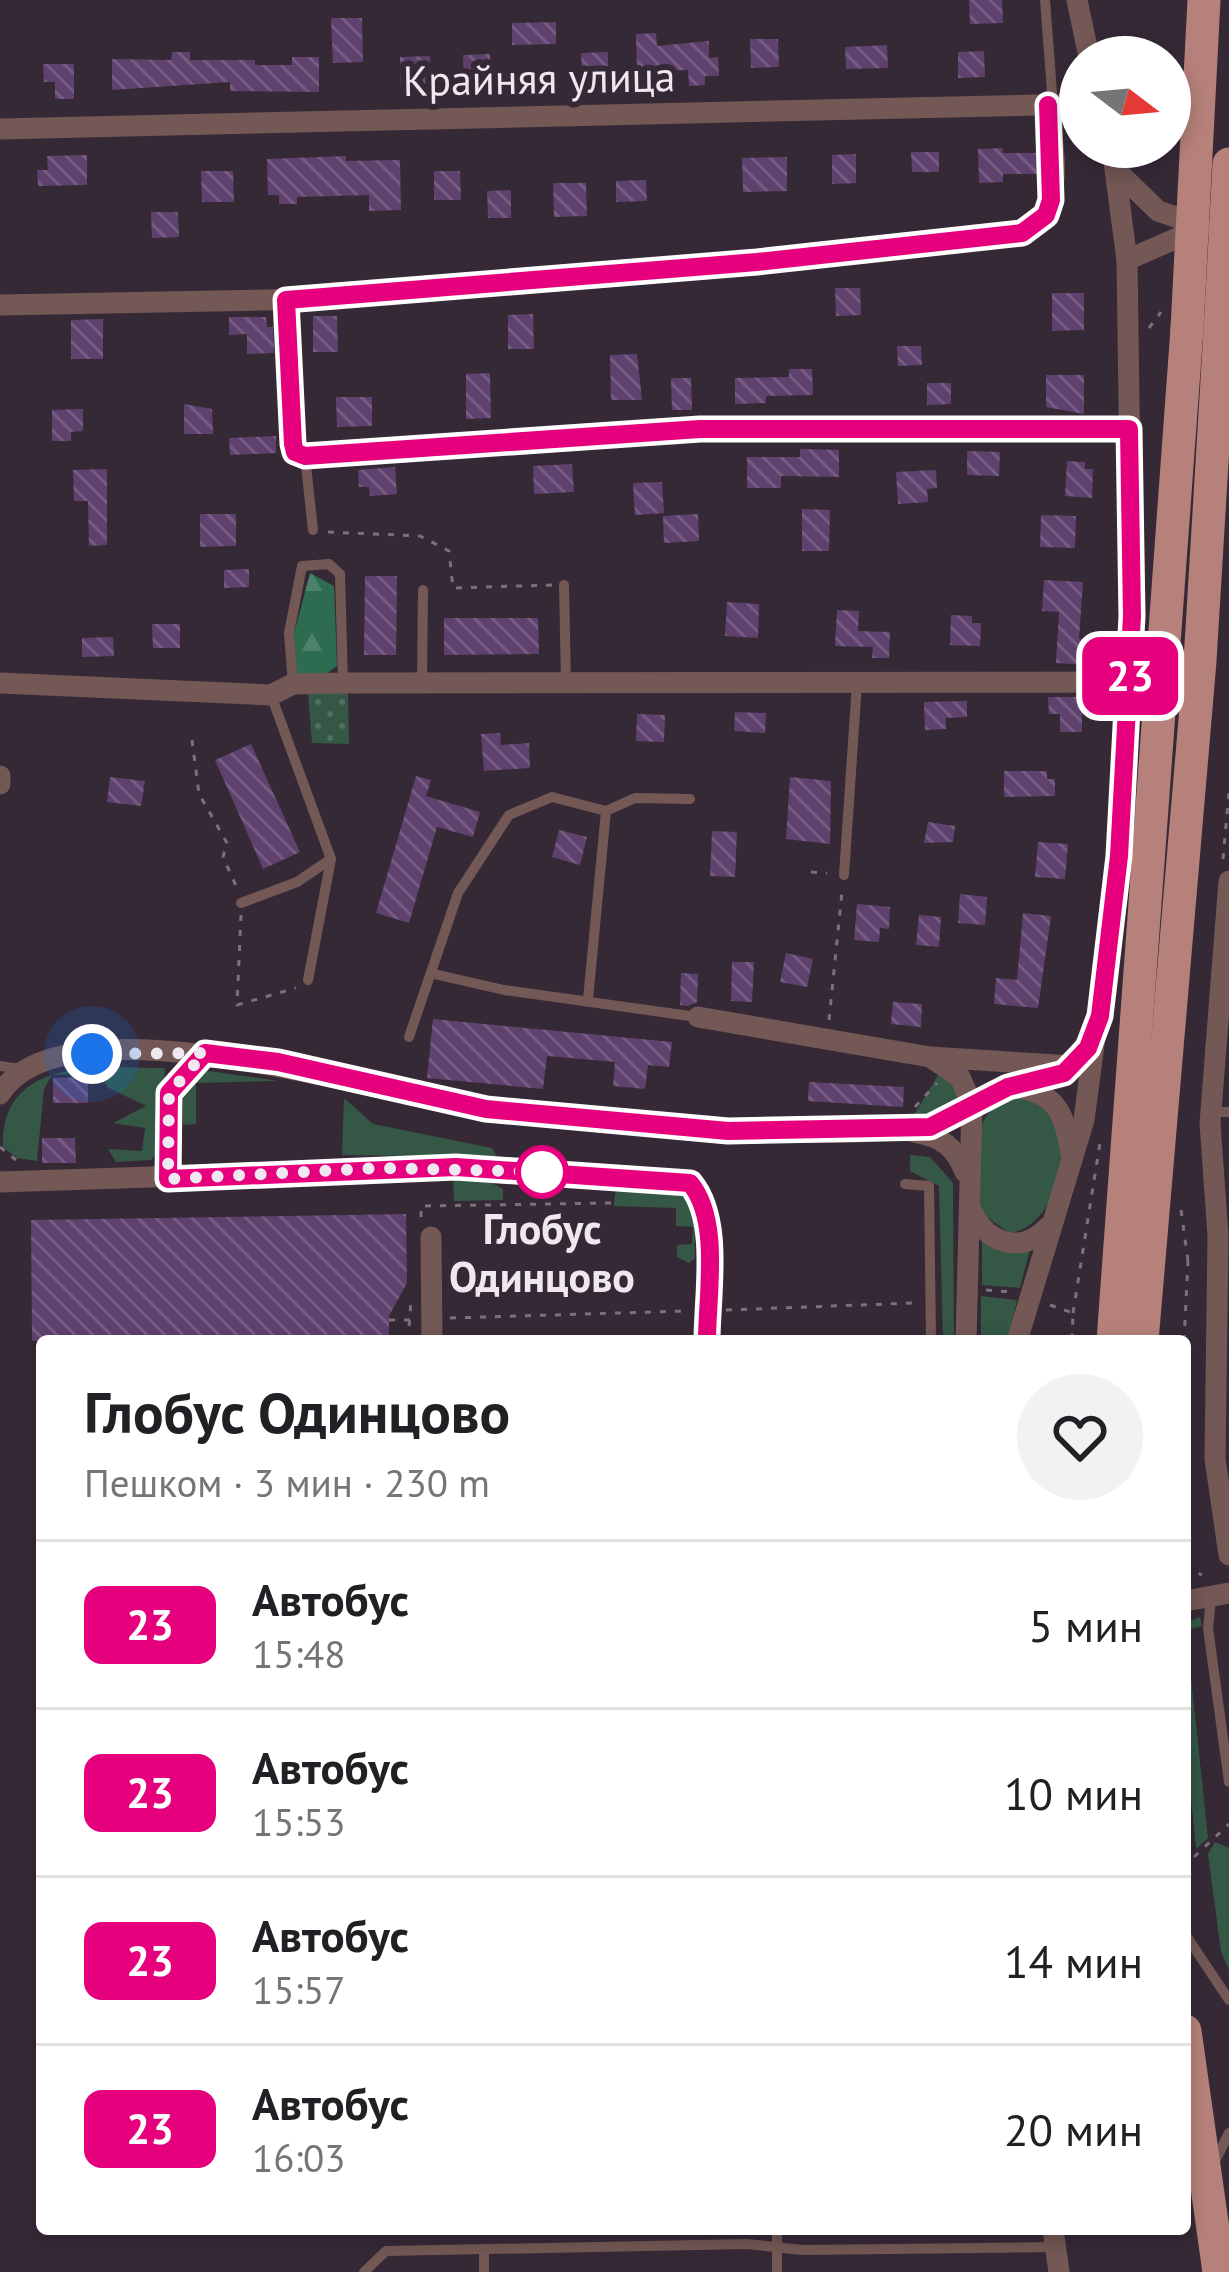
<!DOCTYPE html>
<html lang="ru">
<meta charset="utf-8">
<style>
:root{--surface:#fff;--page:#f2f2f2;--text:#202124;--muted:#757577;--line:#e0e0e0}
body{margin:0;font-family:"PT Sans",sans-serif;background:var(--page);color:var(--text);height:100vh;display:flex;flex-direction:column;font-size:45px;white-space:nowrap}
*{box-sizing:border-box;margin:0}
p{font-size:39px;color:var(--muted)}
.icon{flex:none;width:66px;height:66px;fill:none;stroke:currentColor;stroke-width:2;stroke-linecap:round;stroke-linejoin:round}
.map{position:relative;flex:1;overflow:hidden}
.sheet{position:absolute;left:36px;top:1335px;width:1155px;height:900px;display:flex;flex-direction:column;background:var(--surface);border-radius:12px;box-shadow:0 6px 18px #0003}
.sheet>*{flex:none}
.badge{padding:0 24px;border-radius:18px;font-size:42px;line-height:78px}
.needle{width:78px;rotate:106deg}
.controls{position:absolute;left:1059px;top:36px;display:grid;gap:24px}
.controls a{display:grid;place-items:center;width:132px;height:132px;border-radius:50%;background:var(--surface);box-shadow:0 6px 18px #0003;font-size:60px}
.you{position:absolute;width:60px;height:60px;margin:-30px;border:9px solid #fff;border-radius:50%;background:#1a73e8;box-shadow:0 0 0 18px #1a73e833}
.map>.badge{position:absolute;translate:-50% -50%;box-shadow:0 0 0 6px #fff}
.round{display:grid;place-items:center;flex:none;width:126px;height:126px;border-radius:63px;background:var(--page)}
.summary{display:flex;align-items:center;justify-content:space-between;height:204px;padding:0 48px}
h1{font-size:57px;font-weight:700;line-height:90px}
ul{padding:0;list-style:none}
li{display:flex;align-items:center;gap:36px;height:168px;padding:0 48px;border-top:3px solid var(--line)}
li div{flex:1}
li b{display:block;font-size:45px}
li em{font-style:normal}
li .badge{min-width:132px;font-weight:700;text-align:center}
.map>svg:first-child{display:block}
.grass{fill:#345746}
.forest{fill:url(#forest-firs)}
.park{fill:url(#park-dots)}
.building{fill:url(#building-back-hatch)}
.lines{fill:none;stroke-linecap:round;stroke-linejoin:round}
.path{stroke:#7b707c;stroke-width:3;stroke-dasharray:6 9;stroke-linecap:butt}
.service{stroke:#735855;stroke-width:10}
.minor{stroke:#735855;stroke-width:21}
.primary{stroke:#b6817a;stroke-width:33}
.primary-bridge{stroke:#b6817a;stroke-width:33}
.line-casing{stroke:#fff;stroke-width:27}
.line{stroke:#e6007e;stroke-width:18}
.walk{stroke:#f0e8f1;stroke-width:12;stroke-dasharray:0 21.6}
.stop-dot{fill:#fff;stroke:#e6007e;stroke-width:6}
.labels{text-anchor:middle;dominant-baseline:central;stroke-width:12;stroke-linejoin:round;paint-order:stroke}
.street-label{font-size:42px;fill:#f0e8f1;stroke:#352936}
.stop-label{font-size:42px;font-weight:bold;fill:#f0e8f1;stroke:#352936}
</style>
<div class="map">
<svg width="1229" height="2272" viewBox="0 0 1229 2272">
<defs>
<pattern id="forest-firs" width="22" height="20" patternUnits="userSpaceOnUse" patternTransform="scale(3)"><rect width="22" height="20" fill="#2d6c51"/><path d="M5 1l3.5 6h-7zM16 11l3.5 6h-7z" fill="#4c816a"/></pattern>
<pattern id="park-dots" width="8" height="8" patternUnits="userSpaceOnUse" patternTransform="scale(3)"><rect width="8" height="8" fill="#345746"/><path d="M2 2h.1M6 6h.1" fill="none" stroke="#526f61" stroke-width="1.8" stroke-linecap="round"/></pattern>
<pattern id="building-back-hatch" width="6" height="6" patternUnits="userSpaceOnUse" patternTransform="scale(3)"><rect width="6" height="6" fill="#5f416d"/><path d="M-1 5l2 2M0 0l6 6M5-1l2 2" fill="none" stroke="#765c82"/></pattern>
</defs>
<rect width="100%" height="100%" fill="#352936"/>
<g class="grass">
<path d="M165,1068L159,1149L151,1160L116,1162L108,1149L142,1151L145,1128L113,1123L146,1106L107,1087L102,1073L52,1075L44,1089L37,1161L17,1158L3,1147C0,1054 106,1068 165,1068Z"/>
<path d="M202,1070L279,1081L196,1083V1124L183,1125V1095Z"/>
<path d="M941,1070L960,1092C951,1113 935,1116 914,1115Z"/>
<path d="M1004,1097L1029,1098L1050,1109C1053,1120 1062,1136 1062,1147C1062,1181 1046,1228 1010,1233L982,1214C971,1174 968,1123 1004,1097Z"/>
<path d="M344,1098L373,1124L492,1148L497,1157L342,1155Z"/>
<path d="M910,1155L930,1157L953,1183L954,1341H943L939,1186L910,1171Z"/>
<path d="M453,1175L481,1177L503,1189V1200L454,1201Z"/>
<path d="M638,1186L676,1191L694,1204L695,1258L689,1263L677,1257V1245L692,1244L693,1227L676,1226V1208L614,1206L615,1193Z"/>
<path d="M982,1238L1030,1249L1020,1288L982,1285Z"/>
<path d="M981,1296L1017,1300L1008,1341H981Z"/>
<path d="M1200,1617L1202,1626L1186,1630L1208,1838L1196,1849L1185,1737V1623Z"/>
<path d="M1215,1842L1229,1848V1970L1221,1952L1208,1854Z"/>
</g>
<path class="forest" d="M310,573L334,586L337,666L326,674L297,676L294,634Z"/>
<path class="park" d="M348,692L349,744L312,743L308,693Z"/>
<g class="building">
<path d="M969,0H1002L1003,23L970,24Z"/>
<path d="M331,18H362L363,62L333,63Z"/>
<path d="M556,22V44L512,45V23Z"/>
<path d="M656,33L657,46L709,41V58L718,57L719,76H705V85L689,86L688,70L637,72L636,34Z"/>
<path d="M750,39H778L779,67L751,68Z"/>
<path d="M887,45L888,68L846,69L845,47Z"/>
<path d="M984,51L985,77L958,78V52Z"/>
<path d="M172,52H190V60H255V65H292V57H319V92L230,91V82L112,90V59L171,60Z"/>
<path d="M608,52V77L582,78L581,53Z"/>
<path d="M490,54L491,81L464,82L463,55Z"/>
<path d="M430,56L431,87H400V57Z"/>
<path d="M43,64H74V99H55V82H44Z"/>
<path d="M1002,148L1003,153H1039V174H1003V182L979,183L978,149Z"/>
<path d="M911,152H939V172H912Z"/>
<path d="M856,154V183L832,184V155Z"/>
<path d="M87,155V185L38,186L37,170H48L47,156Z"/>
<path d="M346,156V161L400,160L401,210L369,211V195L297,197V204H279V195H268L267,159Z"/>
<path d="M787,157V191L743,192L742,158Z"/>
<path d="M201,171H233L234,202H202Z"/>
<path d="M434,171H460L461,200H434Z"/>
<path d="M646,180L647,201L616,202V181Z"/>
<path d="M553,183H586L587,216L554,217Z"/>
<path d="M511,190V218H488L487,191Z"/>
<path d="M151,212H178L179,237L152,238Z"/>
<path d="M835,288H860L861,315L836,316Z"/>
<path d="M1052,293H1084V330L1052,331Z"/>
<path d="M533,314L534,349H508V315Z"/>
<path d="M313,316H337L338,352H313Z"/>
<path d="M229,317H266L267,327H273L274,353L247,354V334L229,335Z"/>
<path d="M103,319V359H71V320Z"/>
<path d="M897,346H921L922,365L898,366Z"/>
<path d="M637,354L642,400H611L610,355Z"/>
<path d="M789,369H812L813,395L766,396V403L735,404V378L789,377Z"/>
<path d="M490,373L491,418L466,419V374Z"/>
<path d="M1046,375H1084V414L1046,407Z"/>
<path d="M671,378H691L692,410H672Z"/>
<path d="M927,383H951V404L927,405Z"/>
<path d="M336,397H372V426L337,427Z"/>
<path d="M184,404L212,409L213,434H184Z"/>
<path d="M83,409V431L71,432V441H52V410Z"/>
<path d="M276,436V453L230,455L229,438Z"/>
<path d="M800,449L839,450V477L781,476V488H747V457H800Z"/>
<path d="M967,451L1000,452L999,476L967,475Z"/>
<path d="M1067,461L1085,462V469H1093L1092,498L1065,496Z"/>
<path d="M572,464L574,492L534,494L533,466Z"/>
<path d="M395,467L397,494L370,496L369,487H359L358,470Z"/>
<path d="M107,469V545L89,546L88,501H74L73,470Z"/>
<path d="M936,470L937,488L927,489L928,502L898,504L896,472Z"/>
<path d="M662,482L664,513L635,515L633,483Z"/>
<path d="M802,509L830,510L829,551H802Z"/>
<path d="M200,514H236V546L200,547Z"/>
<path d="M698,514L699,541L664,543L663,516Z"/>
<path d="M1041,515L1076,516L1075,548L1040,547Z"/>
<path d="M249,569V587L224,588V570Z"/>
<path d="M365,576H397L396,655H364Z"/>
<path d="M1044,580L1083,582L1079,639L1092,640L1091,665L1056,663L1059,612L1042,611Z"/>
<path d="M727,602L759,604L758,638L725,636Z"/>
<path d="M837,610L859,611L858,631L890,632L889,658H872L873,647L835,646Z"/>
<path d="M951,615L972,616V623H981L980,646L950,645Z"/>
<path d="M444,618H538L539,654L444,655Z"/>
<path d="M152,624H180V648H153Z"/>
<path d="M113,637L114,656L82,657V638Z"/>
<path d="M1048,697H1082V732H1060V714H1049Z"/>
<path d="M967,701V717L946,718V729L925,730L924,702Z"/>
<path d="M735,712L766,713L765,733L734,731Z"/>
<path d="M637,714L665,715L664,742L636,741Z"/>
<path d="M500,733L501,745L529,743L530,768L484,771L481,734Z"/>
<path d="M251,744L300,852L263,869L215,760Z"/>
<path d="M1004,771H1047V779H1055V796L1004,797Z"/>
<path d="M416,776L431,780L426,796L480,812L473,837L437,827L409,923L376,913Z"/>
<path d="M110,777L145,781L141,806L107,802Z"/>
<path d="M790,777L831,781L830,844L786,839Z"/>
<path d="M928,822L955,826L953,842L924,843Z"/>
<path d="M559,830L587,837L580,865L552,857Z"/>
<path d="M712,831L737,832L735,877L710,876Z"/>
<path d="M1038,842L1068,844L1065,879L1035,877Z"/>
<path d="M960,894L987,897L985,925L958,923Z"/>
<path d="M857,904L890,907L889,929L880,928L879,942L854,940Z"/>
<path d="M1023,913L1051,916L1038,1008L994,1004L996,978L1017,980Z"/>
<path d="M919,915L941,917L939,947L916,945Z"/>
<path d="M786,953L813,959L807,987L780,982Z"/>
<path d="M732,962H754L752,1002L731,1001Z"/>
<path d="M681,973L698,974L697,1002L688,1006L680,1005Z"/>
<path d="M893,1002L922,1004L921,1027L891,1024Z"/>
<path d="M433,1019L672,1042L669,1067L648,1065L645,1089L613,1086L615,1062L547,1056L543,1089L427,1078Z"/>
<path d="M88,1077V1103H53V1078Z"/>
<path d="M809,1082L904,1087L903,1107L808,1101Z"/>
<path d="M42,1138H75L76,1163H42Z"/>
<path d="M406,1214L407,1283L389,1316V1341H32L31,1220Z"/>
</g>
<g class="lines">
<g class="path">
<path d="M1149,328L1161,312"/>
<path d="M328,532L420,536L449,551L453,588L552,585"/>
<path d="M192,740L199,794L227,843L223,857L237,888"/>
<path d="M1223,859L1229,792"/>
<path d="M811,872L827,873"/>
<path d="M241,915L237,1005L296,988"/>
<path d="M829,1020L842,892"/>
<path d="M915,1107L937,1083"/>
<path d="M0,1147L16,1160"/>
<path d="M1181,1210L1188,1261"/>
<path d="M421,1217V1206L612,1203"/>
<path d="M986,1290L1012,1292"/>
<path d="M1050,1305L1073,1313L1072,1341"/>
<path d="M726,1310L914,1303"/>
<path d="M1073,1313L1100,1143"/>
<path d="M450,1318L686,1311"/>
<path d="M389,1320H410"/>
<path d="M408,1341L411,1301"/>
<path d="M1184,1341L1188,1261L1196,1262"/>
<path d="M1185,1567L1202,1575"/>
<path d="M1194,1857L1229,1824"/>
</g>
<g class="service">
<path d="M1045,0L1053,105"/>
<path d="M305,456L313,530"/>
<path d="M564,585L566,682"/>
<path d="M422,683L423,590"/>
<path d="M293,684L289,633L302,566L329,564L340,574L343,683"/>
<path d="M271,695L331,859L308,980"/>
<path d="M844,875L857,683"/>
<path d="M241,903L297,882L331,859"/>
<path d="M434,974L504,990L697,1017"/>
<path d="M588,999L606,811"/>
<path d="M409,1037L458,893L509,815L552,797L606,811L635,798L690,799"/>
<path d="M0,1066L20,1069"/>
<path d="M1211,1112H1229"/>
<path d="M168,1179L169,1093L202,1056"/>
<path d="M905,1184L929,1186L931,1341"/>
<path d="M1211,1597L1208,1628L1229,1782"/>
<path d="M1185,1934L1229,2000"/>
<path d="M1215,2161L1229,2133"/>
<path d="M364,2272L386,2251L747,2244L803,2250L1055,2247"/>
<path d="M484,2272V2250"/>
<path d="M777,2272V2229"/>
</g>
<g class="minor">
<path d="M1077,0L1089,57"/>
<path d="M0,129L1080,104"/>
<path d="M1117,171L1158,211L1199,225"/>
<path d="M1127,260L1202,227"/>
<path d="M287,300L293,444L295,452L305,456L621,432L779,427L1129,429"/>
<path d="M0,305L319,299L757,262L1022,233C1069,208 1052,151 1049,105"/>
<path d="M0,683L271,695L293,684L343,683L1130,682"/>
<path d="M0,776V784"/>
<path d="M1229,881L1210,1123L1218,1236L1215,1459L1229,1555"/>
<path d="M698,1017L930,1057L1073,1066"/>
<path d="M933,1059L960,1077L972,1105L966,1341"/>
<path d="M1019,1088C1059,1094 1065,1117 1071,1154"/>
<path d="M0,1094C64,991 386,1097 487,1109C625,1126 765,1138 904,1130C944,1127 969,1104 1004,1089C1023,1080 1045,1081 1065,1073L1093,1034"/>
<path d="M914,1132C941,1137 955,1146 965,1172"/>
<path d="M0,1182L456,1167L690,1183C721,1220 707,1294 707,1341"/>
<path d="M970,1208C985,1243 1021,1256 1048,1227"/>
<path d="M431,1237L432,1341"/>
<path d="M1017,1341L1084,1120L1119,856L1132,616L1127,260L1112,147"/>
<path d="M1185,1601L1229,1593"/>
<path d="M1053,2229L1059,2272"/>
</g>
<g class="primary">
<path d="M1113,1341L1187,329"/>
<path d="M1142,1341L1200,661L1220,331"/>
<path d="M1185,2031L1219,2272"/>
</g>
<g class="primary-bridge">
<path d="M1187,329L1204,0"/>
<path d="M1220,331L1229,164"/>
</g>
</g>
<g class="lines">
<defs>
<path id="line" d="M707,1341C707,1294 721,1220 690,1183L456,1167L168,1179L169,1093L205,1053L278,1062L486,1109L728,1131L930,1127L1008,1087L1064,1073L1088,1048L1100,1016L1119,856L1132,616L1129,429H700L305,456L295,452L293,444L286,300L757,262L1022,233L1046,215L1051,200L1048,105"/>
</defs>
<use href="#line" class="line-casing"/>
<use href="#line" class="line"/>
<path class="walk" d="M92,1054L205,1053L169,1093L168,1179L380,1168L550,1172H542"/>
</g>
<circle class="stop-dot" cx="542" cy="1172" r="24"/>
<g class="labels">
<g class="street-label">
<text transform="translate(539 78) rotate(-1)">Крайняя улица</text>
</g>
<g class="stop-label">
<text x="542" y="1228">Глобус<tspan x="542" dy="48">Одинцово</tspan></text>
</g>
</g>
</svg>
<div class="controls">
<a><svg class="needle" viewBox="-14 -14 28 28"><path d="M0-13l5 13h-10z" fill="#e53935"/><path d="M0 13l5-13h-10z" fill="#757577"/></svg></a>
</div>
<div class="you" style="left:92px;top:1054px"></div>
<b class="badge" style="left:1130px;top:676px;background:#e6007e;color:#fff">23</b>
<section class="sheet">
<div class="summary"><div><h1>Глобус Одинцово</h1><p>Пешком · 3 мин · 230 m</p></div><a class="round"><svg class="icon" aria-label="heart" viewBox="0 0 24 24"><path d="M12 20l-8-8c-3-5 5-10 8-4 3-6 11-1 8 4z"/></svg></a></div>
<ul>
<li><span class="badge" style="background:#e6007e;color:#fff">23</span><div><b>Автобус</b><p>15:48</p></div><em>5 мин</em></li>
<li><span class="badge" style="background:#e6007e;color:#fff">23</span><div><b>Автобус</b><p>15:53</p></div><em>10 мин</em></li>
<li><span class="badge" style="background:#e6007e;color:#fff">23</span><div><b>Автобус</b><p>15:57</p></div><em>14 мин</em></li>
<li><span class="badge" style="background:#e6007e;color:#fff">23</span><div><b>Автобус</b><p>16:03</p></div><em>20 мин</em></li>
</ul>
</section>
</div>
